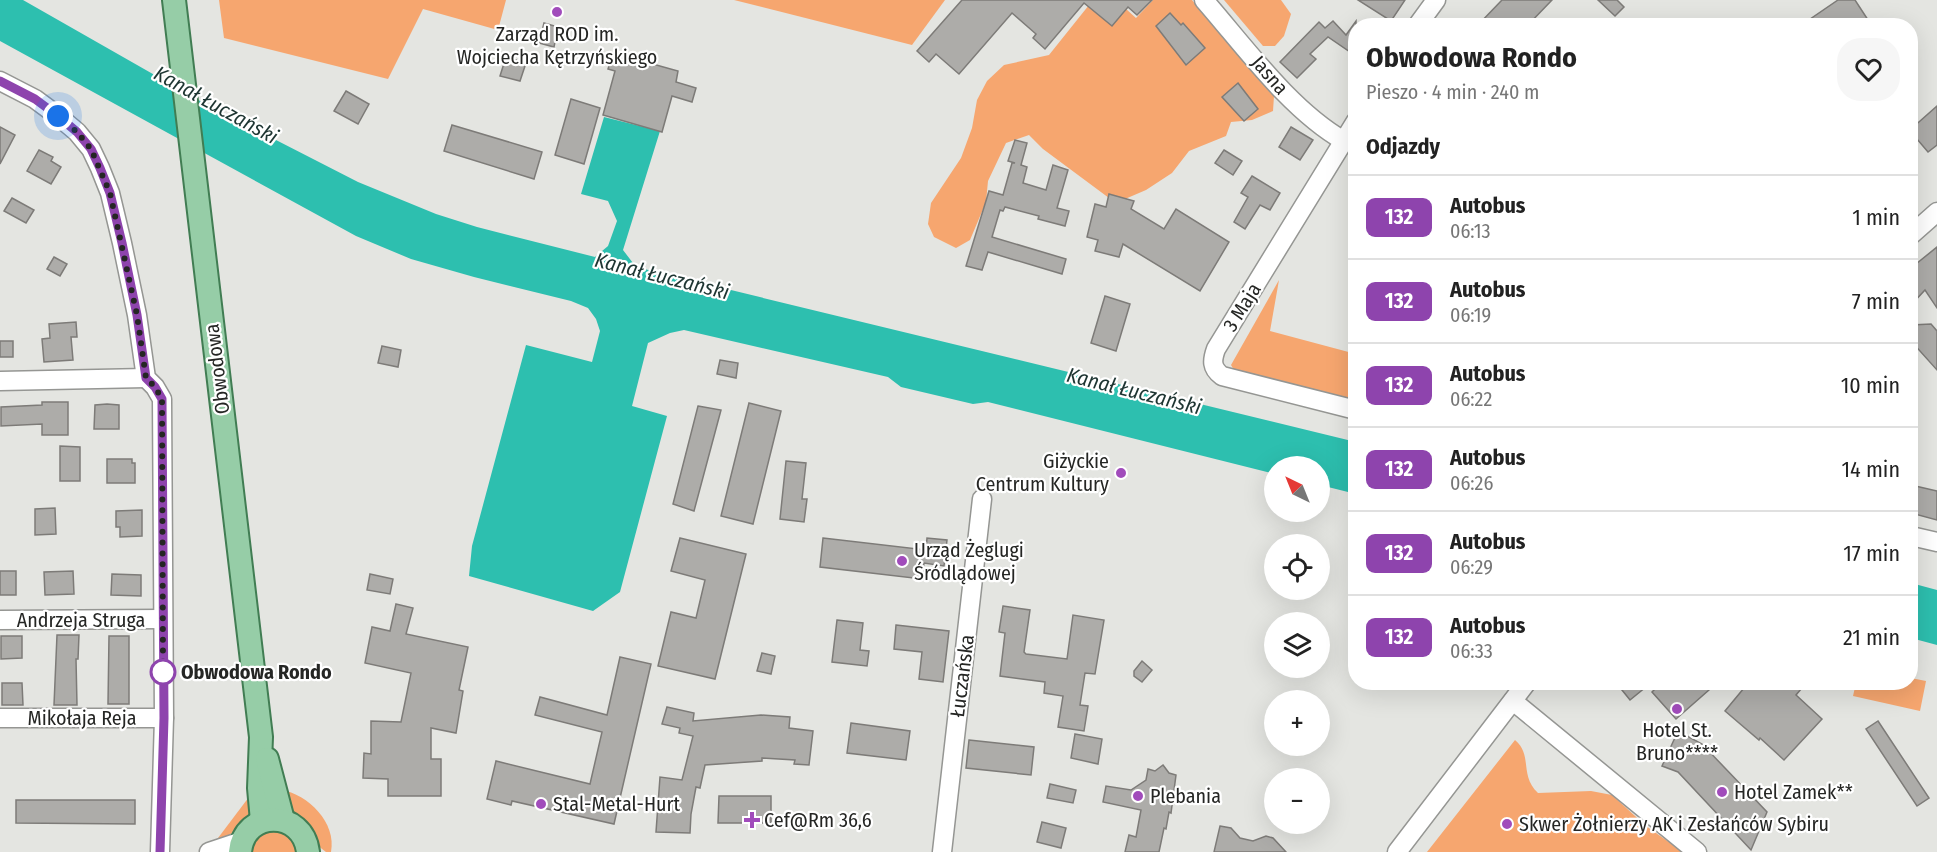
<!DOCTYPE html>
<html lang="pl">
<meta charset="utf-8">
<style>
:root{--surface:#fff;--page:#f6f6f6;--text:#222;--muted:#767676;--line:#e0e0e0}
body{margin:0;font-family:"Fira Sans Condensed",sans-serif;background:var(--page);color:var(--text);height:100vh;display:flex;flex-direction:column;font-size:22px;white-space:nowrap}
*{box-sizing:border-box;margin:0}
p{font-size:20px;color:var(--muted)}
.icon{flex:none;width:33px;height:33px;fill:none;stroke:currentColor;stroke-width:2;stroke-linecap:round;stroke-linejoin:round}
.map{position:relative;flex:1;overflow:hidden}
.side{position:absolute;left:1348px;top:18px;width:570px;height:672px;display:flex;flex-direction:column;background:var(--surface);border-radius:24px;box-shadow:0 6px 24px #0002}
.side>*{flex:none}
.badge{padding:0 12px;border-radius:9px;font-size:21px;line-height:39px}
.needle{width:39px;rotate:317deg}
.fabs{position:absolute;left:1264px;top:456px;display:grid;gap:12px}
.fabs a{display:grid;place-items:center;width:66px;height:66px;border-radius:50%;background:var(--surface);box-shadow:0 6px 24px #0002;font-size:30px}
.you{position:absolute;width:30px;height:30px;margin:-15px;border:4px solid #fff;border-radius:50%;background:#1a73e8;box-shadow:0 0 0 9px #1a73e833}
.map>.badge{position:absolute;translate:-50% -50%;box-shadow:0 0 0 3px #fff}
h2{padding:0 18px;font-size:22px;line-height:54px}
.round{display:grid;place-items:center;flex:none;width:63px;height:63px;border-radius:24px;background:var(--page)}
.headline{display:flex;align-items:center;justify-content:space-between;height:102px;padding:0 18px}
h1{font-size:28px;font-weight:700;line-height:45px}
ul{padding:0;list-style:none}
li{display:flex;align-items:center;gap:18px;height:84px;padding:0 18px;border-top:2px solid var(--line)}
li div{flex:1}
li b{display:block;font-size:22px}
li em{font-style:normal}
li .badge{min-width:66px;font-weight:700;text-align:center}
.map>svg:first-child{display:block}
.green{fill:#f6a66f}
.water{fill:#2dbfaf}
.building{fill:#adaca9;stroke:#7d7b78;stroke-width:1.5}
.lines{fill:none;stroke-linecap:round;stroke-linejoin:round}
.minor-casing{stroke:#959693;stroke-width:21}
.major-casing{stroke:#417d53;stroke-width:26}
.minor{stroke:#fff;stroke-width:18}
.major{stroke:#96cda7;stroke-width:22}
.line-casing{stroke:#fff;stroke-width:14}
.line{stroke:#8e44ad;stroke-width:9}
.walk{stroke:#252624;stroke-width:6;stroke-dasharray:0 10.8}
.poi-dot{fill:#a14cbb;stroke:#fff;stroke-width:2}
.stop-dot{fill:#fff;stroke:#8e44ad;stroke-width:3}
.labels{text-anchor:middle;dominant-baseline:central;stroke-width:4.5;stroke-linejoin:round;paint-order:stroke}
.poi-label{font-size:20px;fill:#252624;stroke:#fff;text-anchor:start}
.street-label{font-size:20px;fill:#252624;stroke:#fff}
.stop-label{font-size:20px;font-weight:bold;fill:#252624;stroke:#fff;text-anchor:start}
.water-label{font-size:21px;font-style:italic;fill:#1e3532;stroke:#fff}
</style>
<div class="map">
<svg width="1937" height="852" viewBox="0 0 1937 852">
<rect width="100%" height="100%" fill="#e4e5e1"/>
<g class="green">
<path d="M219,0H506L498,30L423,9L388,79L224,38Z"/>
<path d="M734,0H945L912,45Z"/>
<path d="M1093,0H1116L1136,18L1153,0H1192L1274,96L1273,111L1252,120L1231,122L1226,136L1189,151L1172,173L1146,190L1125,199L1109,198L1043,149L1029,135L1006,143L988,181L986,202L970,240L956,248L934,237L928,224L931,203L961,158L972,128L977,100L987,81L1004,65L1049,55Z"/>
<path d="M1224,0H1281L1291,14L1284,36L1275,46H1263Z"/>
<path d="M1279,280L1270,331L1356,354V403L1234,370L1231,365Z"/>
<path d="M1911,678L1926,681L1920,711L1853,696L1856,683L1911,682Z"/>
<path d="M1515,740C1533,755 1519,775 1538,793L1591,791L1612,795L1646,826L1683,852H1427Z"/>
<path d="M281,790C308,794 337,823 331,852H326L317,845L305,822L291,812Z"/>
<path d="M252,793L251,817L233,839L215,842Z"/>
<path d="M272,831C285,832 294,838 296,852H252C253,840 260,834 272,831Z"/>
</g>
<g class="water">
<path d="M0,0H23L202,102L358,182L436,214L477,227L595,257L608,246L617,221L608,201L581,194L604,117L660,131L623,250L636,267L1356,442V494L1320,485V466H1275V474L988,402L973,404L901,387L888,377L684,330L670,333L648,343L632,406L667,416L620,592L593,611L469,576L472,546L526,345L592,362L600,331L596,319L588,308L571,301L474,277L411,259L356,236L0,41Z"/>
<path d="M1911,583L1937,590V645L1911,638Z"/>
</g>
<g class="building">
<path d="M962,0H1152L1137,15L1128,7L1112,26L1084,3L1045,49L1033,38L1036,34L1012,13L959,74L936,54L929,62L917,51Z"/>
<path d="M1358,0H1405L1391,21Z"/>
<path d="M1502,0H1552L1527,26H1477Z"/>
<path d="M1598,0H1617L1624,7L1615,16Z"/>
<path d="M1838,0H1855L1872,26H1800Z"/>
<path d="M1170,13L1181,25L1183,23L1205,48L1186,65L1156,26Z"/>
<path d="M1333,21L1346,35L1356,21V56L1328,37L1310,54L1316,59L1297,78L1280,62L1319,22L1325,28Z"/>
<path d="M544,23L558,27L554,47L539,43Z"/>
<path d="M613,53L678,71L676,82L696,88L692,102L672,96L662,132L603,115L615,71L608,69Z"/>
<path d="M506,57L526,63L520,81L500,76Z"/>
<path d="M1238,83L1258,109L1244,121L1222,97Z"/>
<path d="M346,91L369,104L358,124L334,111Z"/>
<path d="M571,99L600,108L584,164L555,155Z"/>
<path d="M1937,106V145L1928,152L1911,132V129Z"/>
<path d="M452,125L542,152L534,179L444,151Z"/>
<path d="M0,127L15,135L0,164Z"/>
<path d="M1291,127L1313,140L1300,160L1279,147Z"/>
<path d="M1015,140L1027,143L1021,165L1027,167L1023,183L1046,190L1053,165L1068,170L1057,208L1069,211L1065,226L1038,219L1039,216L1005,207L1003,211L1000,210L992,237L1066,259L1062,274L988,252L982,270L966,266L989,191L1003,195L1012,163H1015L1008,161Z"/>
<path d="M39,150L53,157L51,161L61,167L51,184L27,171Z"/>
<path d="M1224,150L1242,161L1233,175L1215,163Z"/>
<path d="M1252,176L1280,193L1270,210L1260,205L1245,229L1234,222L1248,197L1241,193Z"/>
<path d="M1109,194L1134,201L1131,209L1164,229L1176,209L1229,242L1200,291L1123,244L1119,257L1095,251L1098,240L1087,237L1095,204L1106,207Z"/>
<path d="M12,198L34,210L26,223L4,211Z"/>
<path d="M1937,247V308L1925,290L1911,305V268Z"/>
<path d="M54,257L67,264L60,276L47,269Z"/>
<path d="M1105,296L1130,304L1116,351L1091,343Z"/>
<path d="M76,322L77,337H71L73,360L44,362L42,339L50,338L49,324Z"/>
<path d="M1931,324L1937,331V370L1911,341V325Z"/>
<rect x="0" y="341" width="13" height="16"/>
<path d="M382,346L401,350L398,367L378,363Z"/>
<path d="M720,360L738,363L736,378L717,374Z"/>
<path d="M42,402H68V435H42V424L1,426V407L42,405Z"/>
<path d="M749,403L781,411L753,524L721,516Z"/>
<path d="M107,404L119,405V429H94L95,405Z"/>
<path d="M698,406L721,410L694,511L673,504Z"/>
<path d="M60,446L80,447V481H60Z"/>
<path d="M107,459H132V463H135V483H107Z"/>
<path d="M786,461L806,463L802,499H807L804,522L780,519Z"/>
<path d="M1911,485L1937,491V520L1911,513Z"/>
<path d="M55,508L56,534L35,535V509Z"/>
<path d="M142,510V536L120,537V527H116V511Z"/>
<path d="M680,538L746,554L715,679L658,666L671,612L696,618L705,580L671,571Z"/>
<path d="M823,538L926,550L927,538L947,540L944,566L924,563L922,579L820,567Z"/>
<rect x="0" y="571" width="16" height="24"/>
<path d="M73,571L74,594L45,595L44,572Z"/>
<path d="M112,574L141,575V596L111,595Z"/>
<path d="M370,574L393,579L390,594L367,590Z"/>
<path d="M396,604L413,608L406,634L468,647L459,690L463,691L456,733L431,728V759H441V796H388V779L363,778L364,753L371,754V721L401,722L411,673L365,663L372,627L390,631Z"/>
<path d="M1003,606L1030,610L1024,652L1026,654L1067,659L1073,615L1104,620L1095,674L1085,673L1080,705L1088,706L1084,731L1058,727L1063,696L1044,693L1045,682L1000,676L1005,633L999,632Z"/>
<path d="M837,620L863,623L860,650L869,651L867,666L832,662Z"/>
<path d="M896,625L949,631L943,682L919,679L922,652L894,649Z"/>
<path d="M57,635H79L78,659H76L77,705H54Z"/>
<path d="M1,636H22V658L1,659Z"/>
<path d="M109,636H129V704H108Z"/>
<path d="M762,653L775,656L771,674L757,671Z"/>
<path d="M620,657L651,664L614,824L512,801L511,805L487,799L496,761L590,784L602,732L535,715L540,697L607,715Z"/>
<path d="M1142,661L1152,670L1142,682L1134,676V671Z"/>
<path d="M1631,682H1652L1630,700L1622,690Z"/>
<path d="M1662,682H1718L1676,719L1652,692Z"/>
<path d="M1749,682H1807L1796,695L1822,719L1784,760L1760,738L1759,740L1725,711Z"/>
<path d="M2,683H22L23,705H2Z"/>
<path d="M667,707L694,713L693,721L761,715L790,717L789,728L813,731L809,765L794,764L795,760L762,758V761L705,765L700,788L696,787L691,814L690,833L656,832L660,777L682,780L693,736L679,733L680,728L662,724Z"/>
<path d="M1878,721L1929,798L1917,806L1866,729Z"/>
<path d="M851,723L910,731L906,760L847,753Z"/>
<path d="M1678,731L1702,744L1767,812L1751,850L1678,772L1662,766Z"/>
<path d="M1075,734L1102,739L1098,764L1071,758Z"/>
<path d="M969,740L1034,747L1031,775L966,768Z"/>
<path d="M1163,765L1169,773L1176,775L1171,813L1169,812L1166,829L1164,828L1159,852H1125L1129,835L1136,837L1141,810L1103,802L1106,786L1131,790L1146,780L1148,769L1155,771Z"/>
<path d="M1050,784L1076,790L1073,803L1047,798Z"/>
<path d="M719,796H771V823H718Z"/>
<path d="M16,800H135V824L16,823Z"/>
<path d="M1042,822L1066,828L1061,848L1037,842Z"/>
<path d="M1220,826L1231,828L1240,838L1253,841L1266,836L1273,838L1286,852H1214Z"/>
</g>
<g class="lines">
<defs>
<g id="minor">
<path d="M1204,0C1245,47 1290,110 1344,141"/>
<path d="M1417,26L1436,0"/>
<path d="M0,81L35,99L58,116L77,132L91,149L100,168L110,193L122,243L137,315L146,378L155,387L162,399L164,718L160,852"/>
<path d="M1356,121L1216,349C1212,360 1211,368 1222,376L1356,410"/>
<path d="M1911,235L1937,212"/>
<path d="M0,381L146,378"/>
<path d="M1911,536L1937,542"/>
<path d="M0,620L162,619"/>
<path d="M1513,701L1697,852"/>
<path d="M0,718H164"/>
<path d="M209,852L242,841"/>
<path d="M942,852L982,499"/>
<path d="M1397,852L1527,682"/>
</g>
<g id="major">
<path d="M174,0L261,737L259,788L262,821"/>
<path d="M267,759L283,820"/>
<path d="M240,852C244,809 303,809 308,852"/>
</g>
</defs>
<use href="#minor" class="minor-casing"/>
<use href="#major" class="major-casing"/>
<use href="#minor" class="minor"/>
<use href="#major" class="major"/>
</g>
<g class="lines">
<defs>
<path id="line" d="M0,81L35,99L58,116L77,132L91,149L100,168L110,193L122,243L137,315L146,378L155,387L162,399L164,718L160,852"/>
</defs>
<use href="#line" class="line-casing"/>
<use href="#line" class="line"/>
<path class="walk" d="M58,116L77,132L91,149L110,193L137,315L146,378L155,387L162,399L163,672"/>
</g>
<g class="poi-dot">
<circle cx="557" cy="12" r="6"/>
<circle cx="1121" cy="473" r="6"/>
<circle cx="902" cy="561" r="6"/>
<circle cx="1677" cy="709" r="6"/>
<circle cx="1722" cy="792" r="6"/>
<circle cx="1138" cy="796" r="6"/>
<circle cx="541" cy="804" r="6"/>
<path d="M749 811h6v6h6v6h-6v6h-6v-6h-6v-6h6z"/>
<circle cx="1507" cy="824" r="6"/>
</g>
<circle class="stop-dot" cx="163" cy="672" r="12"/>
<g class="labels">
<g class="poi-label">
<text x="557" y="34" text-anchor="middle">Zarząd ROD im.<tspan x="557" dy="23">Wojciecha Kętrzyńskiego</tspan></text>
<text x="1109" y="461" text-anchor="end">Giżyckie<tspan x="1109" dy="23">Centrum Kultury</tspan></text>
<text x="914" y="550">Urząd Żeglugi<tspan x="914" dy="23">Śródlądowej</tspan></text>
<text x="1677" y="730" text-anchor="middle">Hotel St.<tspan x="1677" dy="23">Bruno****</tspan></text>
<text x="1734" y="792">Hotel Zamek**</text>
<text x="1150" y="796">Plebania</text>
<text x="553" y="804">Stal-Metal-Hurt</text>
<text x="764" y="820">Cef@Rm 36,6</text>
<text x="1519" y="824">Skwer Żołnierzy AK i Zesłańców Sybiru</text>
</g>
<g class="street-label">
<text transform="translate(1270 75) rotate(49)">Jasna</text>
<text transform="translate(1242 307) rotate(-58)">3 Maja</text>
<text transform="translate(217 369) rotate(-97)">Obwodowa</text>
<text x="81" y="620">Andrzeja Struga</text>
<text transform="translate(962 676) rotate(-83)">Łuczańska</text>
<text x="82" y="718">Mikołaja Reja</text>
</g>
<g class="stop-label">
<text x="181" y="672">Obwodowa Rondo</text>
</g>
<g class="water-label">
<text transform="translate(216 105) rotate(29)">Kanał Łuczański</text>
<text transform="translate(662 276) rotate(14)">Kanał Łuczański</text>
<text transform="translate(1134 391) rotate(14)">Kanał Łuczański</text>
</g>
</g>
</svg>
<div class="fabs">
<a><svg class="needle" viewBox="-14 -14 28 28"><path d="M0-13l5 13h-10z" fill="#e53935"/><path d="M0 13l5-13h-10z" fill="#767676"/></svg></a>
<a><svg class="icon" aria-label="locate" viewBox="0 0 24 24"><circle cx="12" cy="12" r="6"/><path d="M12 2v4M12 18v4M2 12h4M18 12h4"/></svg></a>
<a><svg class="icon" aria-label="layers" viewBox="0 0 24 24"><path d="M12 4l9 5-9 5-9-5zM3 14l9 5 9-5"/></svg></a>
<a>+</a>
<a>−</a>
</div>
<div class="you" style="left:58px;top:116px"></div>
<section class="side">
<div class="headline"><div><h1>Obwodowa Rondo</h1><p>Pieszo · 4 min · 240 m</p></div><a class="round"><svg class="icon" aria-label="heart" viewBox="0 0 24 24"><path d="M12 20l-8-8c-3-5 5-10 8-4 3-6 11-1 8 4z"/></svg></a></div>
<h2>Odjazdy</h2>
<ul>
<li><span class="badge" style="background:#8e44ad;color:#fff">132</span><div><b>Autobus</b><p>06:13</p></div><em>1 min</em></li>
<li><span class="badge" style="background:#8e44ad;color:#fff">132</span><div><b>Autobus</b><p>06:19</p></div><em>7 min</em></li>
<li><span class="badge" style="background:#8e44ad;color:#fff">132</span><div><b>Autobus</b><p>06:22</p></div><em>10 min</em></li>
<li><span class="badge" style="background:#8e44ad;color:#fff">132</span><div><b>Autobus</b><p>06:26</p></div><em>14 min</em></li>
<li><span class="badge" style="background:#8e44ad;color:#fff">132</span><div><b>Autobus</b><p>06:29</p></div><em>17 min</em></li>
<li><span class="badge" style="background:#8e44ad;color:#fff">132</span><div><b>Autobus</b><p>06:33</p></div><em>21 min</em></li>
</ul>
</section>
</div>
